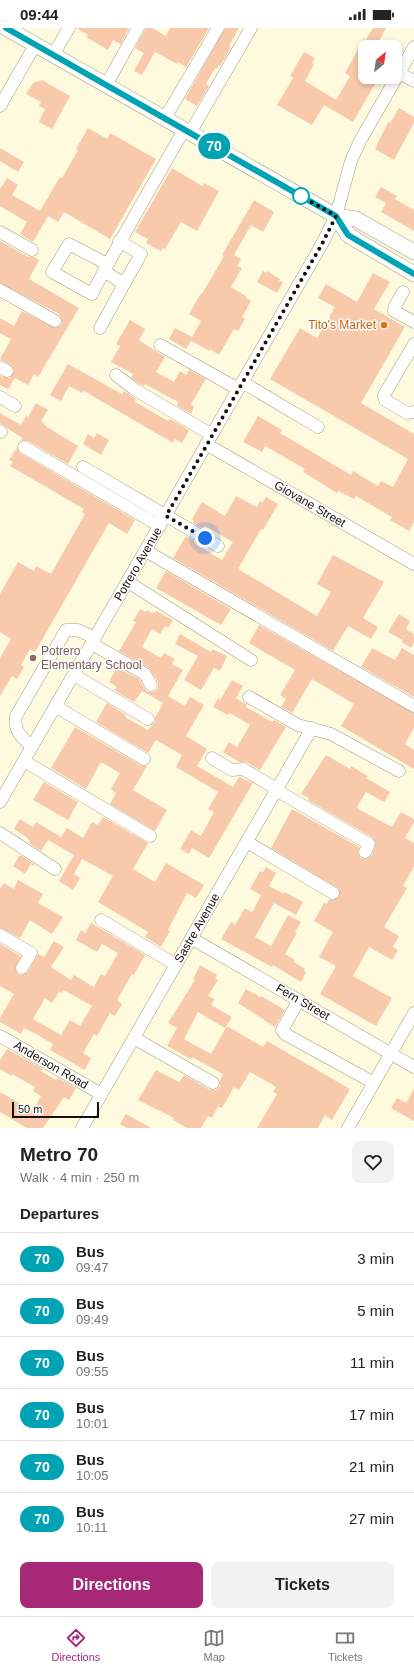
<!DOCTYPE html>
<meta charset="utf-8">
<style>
:root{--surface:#fff;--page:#f2f2f2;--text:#222;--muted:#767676;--line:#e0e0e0;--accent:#a82878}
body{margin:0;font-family:Arial,sans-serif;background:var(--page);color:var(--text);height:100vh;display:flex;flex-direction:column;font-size:15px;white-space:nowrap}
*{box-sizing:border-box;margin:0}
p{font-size:13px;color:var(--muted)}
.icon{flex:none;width:22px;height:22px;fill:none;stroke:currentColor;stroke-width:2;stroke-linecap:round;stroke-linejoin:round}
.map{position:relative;height:1100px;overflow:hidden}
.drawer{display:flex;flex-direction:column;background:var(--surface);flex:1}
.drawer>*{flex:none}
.badge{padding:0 8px;border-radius:13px;font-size:14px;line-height:26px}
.needle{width:26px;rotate:30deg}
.tools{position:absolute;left:358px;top:12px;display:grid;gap:8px}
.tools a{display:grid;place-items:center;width:44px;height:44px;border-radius:8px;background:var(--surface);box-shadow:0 2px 6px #0003;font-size:20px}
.scale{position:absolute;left:12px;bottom:10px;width:87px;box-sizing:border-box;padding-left:4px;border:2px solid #141208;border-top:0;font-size:11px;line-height:14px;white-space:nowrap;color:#141208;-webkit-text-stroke:3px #fff;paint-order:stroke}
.you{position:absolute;width:20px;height:20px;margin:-10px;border:3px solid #fff;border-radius:50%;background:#1a73e8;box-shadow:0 0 0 6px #1a73e833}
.map>.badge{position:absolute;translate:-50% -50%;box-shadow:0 0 0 2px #fff}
h2{padding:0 20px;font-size:15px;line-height:36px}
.round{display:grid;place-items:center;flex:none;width:42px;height:42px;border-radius:8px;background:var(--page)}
.head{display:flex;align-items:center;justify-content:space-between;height:68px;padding:0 20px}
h1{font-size:19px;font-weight:700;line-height:30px}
.primary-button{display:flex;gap:8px;margin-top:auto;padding:8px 20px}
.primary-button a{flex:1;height:46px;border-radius:8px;background:var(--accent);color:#fff;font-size:16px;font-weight:700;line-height:46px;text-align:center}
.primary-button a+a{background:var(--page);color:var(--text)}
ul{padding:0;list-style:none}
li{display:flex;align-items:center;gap:12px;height:52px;padding:0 20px;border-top:1px solid var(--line)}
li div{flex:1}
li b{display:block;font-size:15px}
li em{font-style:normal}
li .badge{min-width:44px;font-weight:700;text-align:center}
.status{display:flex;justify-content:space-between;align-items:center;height:28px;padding:0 20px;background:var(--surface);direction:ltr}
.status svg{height:11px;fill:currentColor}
.tab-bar{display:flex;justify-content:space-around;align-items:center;height:56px;border-top:1px solid var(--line);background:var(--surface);font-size:11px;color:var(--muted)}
.tab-bar a{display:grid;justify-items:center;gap:2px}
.tab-bar .active{color:var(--accent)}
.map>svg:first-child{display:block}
.building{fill:#f9c9ac;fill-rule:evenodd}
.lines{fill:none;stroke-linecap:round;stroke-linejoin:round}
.minor-casing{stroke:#a19c83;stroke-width:13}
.major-casing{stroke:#a19c83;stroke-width:16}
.minor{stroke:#fff;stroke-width:12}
.major{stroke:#fff;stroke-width:15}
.line-casing{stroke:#fff;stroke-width:9}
.line{stroke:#00a3b4;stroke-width:6}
.walk{stroke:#141208;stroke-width:4;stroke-dasharray:0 7.2}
.stop-dot{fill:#fff;stroke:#00a3b4;stroke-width:2}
.food-dot{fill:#e8710a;stroke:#fff;stroke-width:1.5}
.education-dot{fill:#8d6e63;stroke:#fff;stroke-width:1.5}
.labels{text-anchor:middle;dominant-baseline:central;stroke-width:3;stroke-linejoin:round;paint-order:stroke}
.food-label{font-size:12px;fill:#c56008;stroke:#fff;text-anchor:end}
.street-label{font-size:12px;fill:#141208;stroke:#fff}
.education-label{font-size:12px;fill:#785e54;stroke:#fff;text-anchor:start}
</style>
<div class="status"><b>09:44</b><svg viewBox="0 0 49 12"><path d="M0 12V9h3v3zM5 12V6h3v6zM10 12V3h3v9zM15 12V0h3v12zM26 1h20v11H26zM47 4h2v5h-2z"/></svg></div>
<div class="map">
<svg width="414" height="1100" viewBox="0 0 414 1100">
<rect width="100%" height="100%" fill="#fefade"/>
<g class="building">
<path d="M76,0H129L121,16L113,12L108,22L86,9L88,7Z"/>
<path d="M146,0H152L166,8L170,0H209L186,39L178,34L177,36L155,24L142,47L134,43L144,25L135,20Z"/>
<path d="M225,0H239L230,16V21L225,30L220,38L219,37L217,41L215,40L206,56L209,58L197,78L185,71Z"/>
<path d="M373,0H386L376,19H365V49H379L353,94L324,77L312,97L277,77L293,50L290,48L304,24L315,30L312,35L314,36L305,53L336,72L350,48L345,45L365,9V13Z"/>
<path d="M42,52L70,68L52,101L39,94L45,81L39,78L41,74L26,66L33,55Z"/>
<path d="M399,80L414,89V95L394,132L375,121L388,94L390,95Z"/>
<path d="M88,100L107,111L110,105L156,131L110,211L64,184L58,194L48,188L33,214L20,206L27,194L0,178V161L7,150L18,157L12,167L40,183L60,149L62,150L78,122L76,121Z"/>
<path d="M0,120L24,134L18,144L0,133Z"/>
<path d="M172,140L202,158L204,155L219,163L197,203L181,194L165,221L163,220L161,223L146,215L148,211L135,204Z"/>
<path d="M381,159L397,168L395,171L414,182V203L381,184L386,175L375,169Z"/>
<path d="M254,172L274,184L263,204L251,197L234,227L241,231L237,238L242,240L231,259L247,269L246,270L251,273L242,289L245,291L238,303L234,301L219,327L210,321V323L191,313L186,321L169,311L175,300L192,309L201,293L189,286L201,265L202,266L224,228L222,227Z"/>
<path d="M0,213L28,229H34L39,232L29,251L79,280L38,349L34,346L28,357L15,350L8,361L0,357V348L7,350H10L14,343L11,337L0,331L11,311L0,305V290L14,298L22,283L55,300L61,297L62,293L59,286L0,255Z"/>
<path d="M263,243L266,245L267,243L280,251L279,253L283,254L277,265L257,254Z"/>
<path d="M373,245L390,254L374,281L405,299L361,375L414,406V494L409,503L390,492L392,489L356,468L354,471L338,463L337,465L303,444L305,441L265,418L262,424L243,414L258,388L282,402L280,405L351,447L353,443L378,458L381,453L393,459L408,431L270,351L300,300L317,310L335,279L318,270L326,256L357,274Z"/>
<path d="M130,292L145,301L139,312L165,329L156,344L174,354L180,343L186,347L189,342L206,351L191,376L194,379L191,386L177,378L178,374L145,356L144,358L138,355L131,350L133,346L111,334L120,318L116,316Z"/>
<path d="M68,336L122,366L124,363L136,371L135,374L137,375L168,393L170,391L184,399L189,403L182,415L175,411L173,415L84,363L82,365L69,358L61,373L50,367Z"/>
<path d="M36,375L48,382L41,393L47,399L78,418L68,436L28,413L21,412L22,410L0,395V385L21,397L26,388L28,389Z"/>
<path d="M97,405L109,412L101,427L83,416L88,406L94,410Z"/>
<path d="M17,420L20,425L135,492L127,506L109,495L35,624L30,621L21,637L24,639L17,651L12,648L0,668V630L11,611L0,604V566L18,534L34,543L36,538L51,546L85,486L82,484L84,481L10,438L13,434L9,432Z"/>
<path d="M236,468L257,479L260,473L263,474L266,469L278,476L263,502L261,501L238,541L317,588L331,564L317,556L333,527L384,554L363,590L378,599L371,611L348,598L333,623L173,530L186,508L195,513L194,515L222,532L233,514L205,498L202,500L193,495L194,493L192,491L202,474L225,488Z"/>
<path d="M166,543L231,581L221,597L156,560Z"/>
<path d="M140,581L146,584L147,582L152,585L153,584L155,585L156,583L173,592L168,600L165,598L160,606L152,601L142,619L161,630L164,625L175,631L172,636L183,642L168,668L185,678L190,669L204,677L186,708L207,721L197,738L233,759L239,749L253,755L209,830L192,820L189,826L180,821L191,802L201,808L214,784L208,781L218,764L176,739L182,727L156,712L148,725L96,694L107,675L126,687L125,689L148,702L155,694V690L163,675L142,663L134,674L114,662L117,659L109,654L117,639L139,651L147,664H154L158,661V654L149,640L119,623L136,594L133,593Z"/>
<path d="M399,586L410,593L406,601L414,606V614L411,620L402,614L403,612L388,604Z"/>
<path d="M259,597L414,685V700L405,716L414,722V741L341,698L354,676L312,651L292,685L281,679L286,671L280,667L295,642L249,615Z"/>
<path d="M180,606L211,624L212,621L227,628L220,643L214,640L201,662L184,652L198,628L175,616Z"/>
<path d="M372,620L395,632L402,620L414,627V669L361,639Z"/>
<path d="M232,652L243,658L236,670L247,677L246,679L272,694L274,692L286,699L260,742L246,734H239L223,724L229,714L237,719L250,697L230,685L228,687L213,679L218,670L220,672Z"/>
<path d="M75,699L140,737L147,738L133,762L167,782L155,803L110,776L116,765L111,761L120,745L101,734L86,761L51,740Z"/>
<path d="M326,727L350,741L351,738L368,748L366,750L390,764L384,774L366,764L357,779L360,782L392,799L401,784L414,791V794L405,810L414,815V838L403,858L407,860L384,899L399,908L393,919L398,922L392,932L369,919L353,948L392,970L376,998L320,966L336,938L319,929L333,904L314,893L324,875L327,876L329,871L333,872L339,869V861L271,820L292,781L359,819L358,825L361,830L366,831L372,827L376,816L373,810L308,772L309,770L301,766Z"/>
<path d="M44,754L78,774L68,792L33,772Z"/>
<path d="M103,789L148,815L133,841L155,854L166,835L204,857L196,870L187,865L168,902L170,903L161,919L145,909L148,904L98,874L113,848L82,831L74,846L80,850L73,862L59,853L74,827L48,812L41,823L29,815L30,813L26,809L14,801L20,791L33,799L36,794L61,809L67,800L83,810L92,794L98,797Z"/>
<path d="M19,828H22L34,836L33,838L31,836L25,846L13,838Z"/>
<path d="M266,839L276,845L269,858L284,866L285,864L303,874L296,887L274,875L255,909L271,918L288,887L301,894L295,904L297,905L285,926L295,932L294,934L305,941L304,943L306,944L301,954L273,937L272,939L221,911L231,894L235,897L245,880L251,884L253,883L261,867L250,861L260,843L263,844Z"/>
<path d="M18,852L43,866L38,875L63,889L52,906L30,892L20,910L0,900V861L4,855L14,861Z"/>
<path d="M91,895L145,927L134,947L132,946L117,972L122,976L115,988L110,985L97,1008L94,1006L83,1025L91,1030L85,1042L50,1022L53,1016L36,1006L24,1000L21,1006L0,994V990L14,966L0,958V916L21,928L15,940L18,946L22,947L28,944L38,926L44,929L54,913L64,919L51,939L71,952L74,947L94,959L101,946L105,948L118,925L102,916L97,924L76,912L81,902L85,905ZM64,962L92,978L80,998L70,992L61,1007L33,991L45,970L52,975L59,964L61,965Z"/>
<path d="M200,937L217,947L215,950L218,952L208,968L215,971L211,977L232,989L225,1000L198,984L184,1011L211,1026L227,998L263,1019L267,1013L350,1061L332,1092L325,1087L318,1100H257L277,1066L273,1064L276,1059L250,1044L239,1062L234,1059L222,1080L218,1078L212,1090L208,1088L201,1100H187L173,1092L174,1090L138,1072L156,1042L179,1054L184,1047L210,1062H216L220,1058V1052L223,1046L192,1029L191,1031L167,1018L177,1000L168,995L195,952L193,951Z"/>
<path d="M246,961L260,969L261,968L285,982L275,999L238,975Z"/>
<path d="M7,1021L43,1041L41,1043L56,1052L58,1050L76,1060L69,1072L64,1069L43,1100H27L0,1084V1064L33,1083L41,1068L33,1063L35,1059L12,1046L11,1048L0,1041V1032Z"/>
<path d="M414,1061V1093L391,1080L397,1070L406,1075Z"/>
<path d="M126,1086L151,1100H127L120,1096Z"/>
</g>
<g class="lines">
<defs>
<g id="minor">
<path d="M53,27L69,0"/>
<path d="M399,45L414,53"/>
<path d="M106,57L138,0"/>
<path d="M0,78L35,17"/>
<path d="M165,90L218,0"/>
<path d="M190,105L251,0"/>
<path d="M0,204L32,222"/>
<path d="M107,236L69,216L52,244L92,266C121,210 153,156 184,102"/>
<path d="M104,243L124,256L141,226L119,213"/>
<path d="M0,262L55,293"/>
<path d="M403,264L395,278L394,283L414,294"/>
<path d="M100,300L124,256"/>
<path d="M414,316L384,367L385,372L407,385L414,384"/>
<path d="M160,317L238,361"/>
<path d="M0,339L7,343"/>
<path d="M116,347L134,361L212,407"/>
<path d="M242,354L318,399"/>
<path d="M0,369L15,378"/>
<path d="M0,403L1,404"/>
<path d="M206,416L414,536"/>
<path d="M24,419L160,498"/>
<path d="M83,439L218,518"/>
<path d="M146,523L414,678"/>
<path d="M128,554L251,632"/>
<path d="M92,616L145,646L151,657"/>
<path d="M74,647L148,691"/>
<path d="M249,669L298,697L331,706L399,743"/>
<path d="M55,678L144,731"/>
<path d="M32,719C22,710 13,702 16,688L66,602H78L95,610"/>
<path d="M212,730L232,742L243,741L277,761"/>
<path d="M24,733L150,808"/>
<path d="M276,762L369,816L365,824"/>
<path d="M0,774L322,216L336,188L351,133L360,113L414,19"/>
<path d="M0,805L55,841"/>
<path d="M247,814L333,865"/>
<path d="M101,892L176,937"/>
<path d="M0,907L31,925L22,940"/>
<path d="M191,910L414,1039"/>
<path d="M299,972L282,1002L285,1006L374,1055"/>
<path d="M0,1008L101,1066"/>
<path d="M134,1010L213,1055"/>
<path d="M82,1100L312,700"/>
<path d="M348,1100L414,985"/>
</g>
<g id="major">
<path d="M6,0L336,188L356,191L414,224"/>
<path d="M336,188L348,207L414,246"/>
</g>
</defs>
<use href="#minor" class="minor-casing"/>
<use href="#major" class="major-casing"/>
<use href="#minor" class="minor"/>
<use href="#major" class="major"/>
</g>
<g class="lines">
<defs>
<path id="line" d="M6,0L336,188L348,207L414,246"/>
</defs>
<use href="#line" class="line-casing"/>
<use href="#line" class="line"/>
<path class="walk" d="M205,510L166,488L322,216L336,188L301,168"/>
</g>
<circle class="stop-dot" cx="301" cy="168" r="8"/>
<circle class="food-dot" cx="384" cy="297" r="4"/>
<circle class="education-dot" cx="33" cy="630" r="4"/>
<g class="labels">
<g class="food-label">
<text x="376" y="297">Tito's Market</text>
</g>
<g class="street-label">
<text transform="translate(310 476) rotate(30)">Giovane Street</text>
<text transform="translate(138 536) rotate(-60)">Potrero Avenue</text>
<text transform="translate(197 900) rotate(-60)">Sastre Avenue</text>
<text transform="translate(303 974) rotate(30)">Fern Street</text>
<text transform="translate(51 1037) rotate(30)">Anderson Road</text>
</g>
<g class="education-label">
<text x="41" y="623">Potrero<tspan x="41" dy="14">Elementary School</tspan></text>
</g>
</g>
</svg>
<div class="tools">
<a><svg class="needle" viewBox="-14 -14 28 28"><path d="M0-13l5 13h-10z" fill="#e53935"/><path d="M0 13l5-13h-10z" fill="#767676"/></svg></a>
</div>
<div class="scale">50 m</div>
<div class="you" style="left:205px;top:510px"></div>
<b class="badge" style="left:214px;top:118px;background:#00a3b4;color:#fff">70</b>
</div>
<section class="drawer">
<div class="head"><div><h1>Metro 70</h1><p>Walk · 4 min · 250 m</p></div><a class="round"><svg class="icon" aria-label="heart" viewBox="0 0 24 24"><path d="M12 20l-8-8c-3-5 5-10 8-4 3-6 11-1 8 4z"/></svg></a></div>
<h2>Departures</h2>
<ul>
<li><span class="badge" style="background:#00a3b4;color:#fff">70</span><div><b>Bus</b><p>09:47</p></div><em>3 min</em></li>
<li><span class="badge" style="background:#00a3b4;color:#fff">70</span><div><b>Bus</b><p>09:49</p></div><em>5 min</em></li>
<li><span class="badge" style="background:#00a3b4;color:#fff">70</span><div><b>Bus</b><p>09:55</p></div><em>11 min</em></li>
<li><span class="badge" style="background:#00a3b4;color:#fff">70</span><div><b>Bus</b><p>10:01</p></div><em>17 min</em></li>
<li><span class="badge" style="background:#00a3b4;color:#fff">70</span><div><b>Bus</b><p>10:05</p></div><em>21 min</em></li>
<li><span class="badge" style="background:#00a3b4;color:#fff">70</span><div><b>Bus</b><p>10:11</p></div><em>27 min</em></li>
</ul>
<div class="primary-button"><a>Directions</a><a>Tickets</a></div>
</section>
<nav class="tab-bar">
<a class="active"><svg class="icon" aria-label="directions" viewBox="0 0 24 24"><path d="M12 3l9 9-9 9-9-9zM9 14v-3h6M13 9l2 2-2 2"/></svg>Directions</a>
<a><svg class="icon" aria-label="map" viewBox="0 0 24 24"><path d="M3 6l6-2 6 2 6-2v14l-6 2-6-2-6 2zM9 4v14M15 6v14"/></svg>Map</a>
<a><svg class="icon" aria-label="tickets" viewBox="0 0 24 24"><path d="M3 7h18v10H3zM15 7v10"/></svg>Tickets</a>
</nav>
